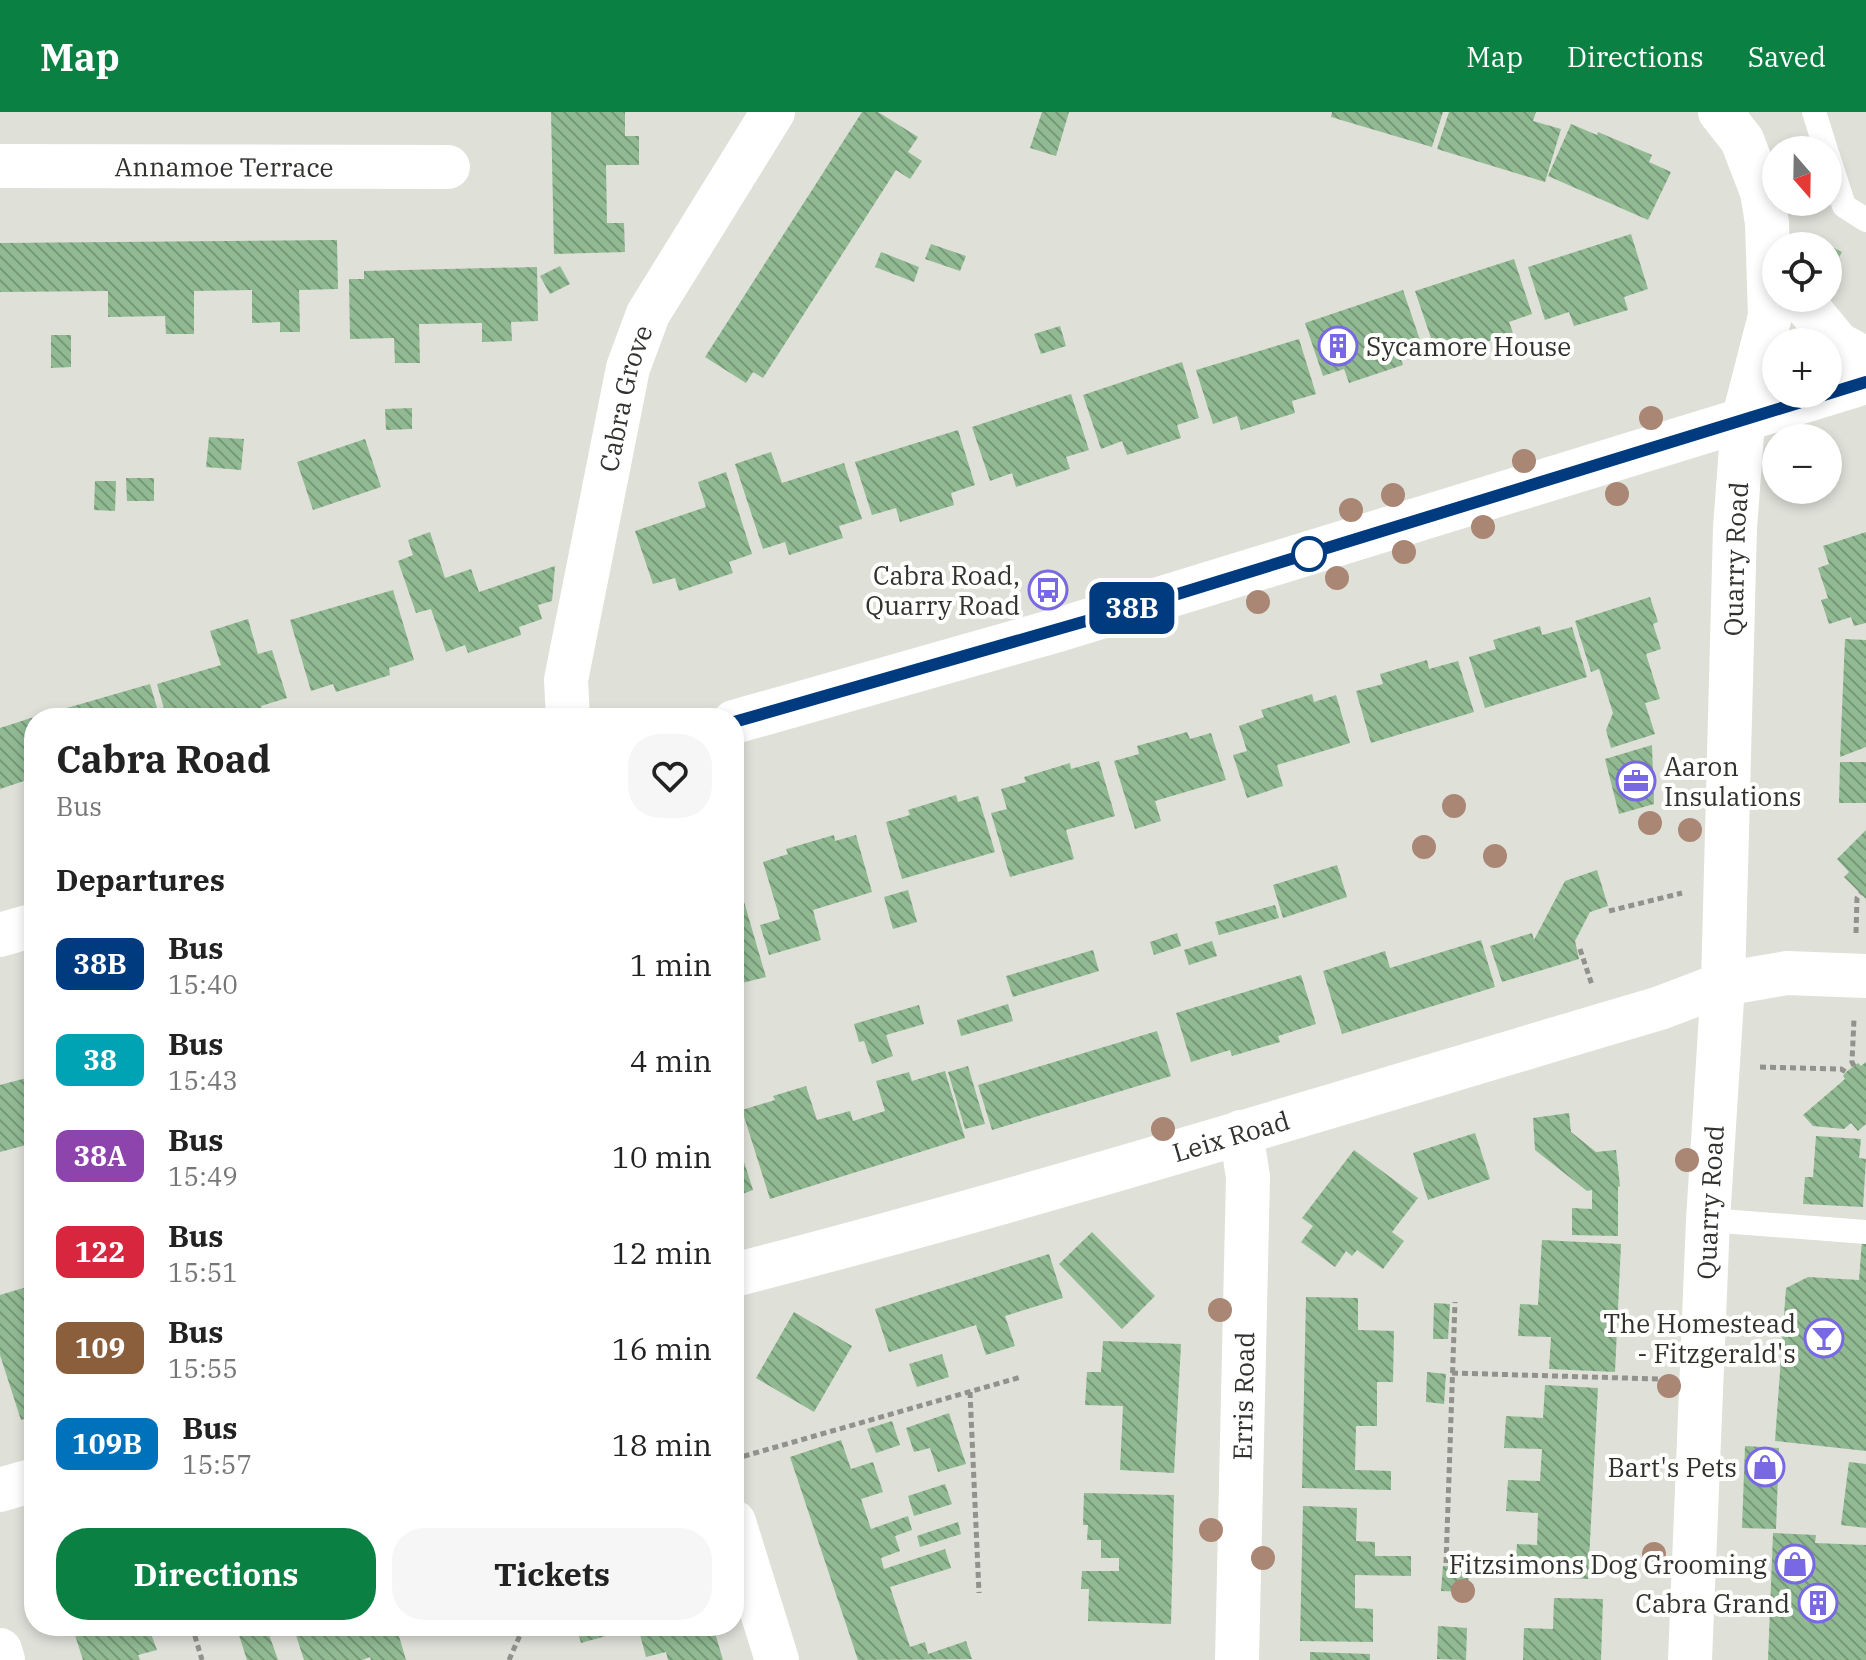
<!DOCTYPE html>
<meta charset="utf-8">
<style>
:root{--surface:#fff;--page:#f6f6f6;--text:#222;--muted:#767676;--accent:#0b8043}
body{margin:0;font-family:"IBM Plex Serif",serif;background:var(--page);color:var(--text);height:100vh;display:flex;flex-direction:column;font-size:30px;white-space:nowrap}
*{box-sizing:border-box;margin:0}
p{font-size:26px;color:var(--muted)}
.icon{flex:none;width:44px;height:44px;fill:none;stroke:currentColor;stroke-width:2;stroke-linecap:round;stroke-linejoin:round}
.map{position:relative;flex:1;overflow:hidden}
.drawer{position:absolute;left:24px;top:596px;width:720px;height:928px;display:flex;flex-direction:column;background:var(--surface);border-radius:32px;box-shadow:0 4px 12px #0003}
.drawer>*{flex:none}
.badge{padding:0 16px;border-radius:12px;font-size:28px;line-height:52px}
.needle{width:52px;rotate:160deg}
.fabs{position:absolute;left:1762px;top:24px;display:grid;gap:16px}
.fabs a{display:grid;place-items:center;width:80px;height:80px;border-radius:50%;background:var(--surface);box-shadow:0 4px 12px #0003;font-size:40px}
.map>.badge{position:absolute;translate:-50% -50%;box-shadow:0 0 0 4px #fff}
h2{padding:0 32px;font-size:30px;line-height:72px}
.round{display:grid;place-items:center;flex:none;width:84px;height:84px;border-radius:32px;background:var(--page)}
.summary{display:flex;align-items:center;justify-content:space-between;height:136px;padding:0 32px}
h1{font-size:38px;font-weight:700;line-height:60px}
.action{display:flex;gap:16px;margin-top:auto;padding:16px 32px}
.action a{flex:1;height:92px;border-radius:32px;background:var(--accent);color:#fff;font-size:32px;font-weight:700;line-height:92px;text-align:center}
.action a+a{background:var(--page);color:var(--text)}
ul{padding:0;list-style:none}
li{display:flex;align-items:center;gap:24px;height:96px;padding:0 32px}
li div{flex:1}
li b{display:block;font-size:30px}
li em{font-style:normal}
li .badge{min-width:88px;font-weight:700;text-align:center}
header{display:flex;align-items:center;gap:48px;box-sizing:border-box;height:112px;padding:0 40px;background:var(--accent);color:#fff}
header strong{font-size:38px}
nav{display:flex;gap:44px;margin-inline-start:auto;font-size:28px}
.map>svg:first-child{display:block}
.building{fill:url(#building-back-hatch)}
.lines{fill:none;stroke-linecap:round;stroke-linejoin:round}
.path{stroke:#91928c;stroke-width:5;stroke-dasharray:6 4;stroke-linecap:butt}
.lane{stroke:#fff;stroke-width:24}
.street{stroke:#fff;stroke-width:44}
.secondary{stroke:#fff;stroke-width:44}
.tree{fill:#aa8674}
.line-casing{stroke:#fff;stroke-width:18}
.line{stroke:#003b80;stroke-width:12}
.stop-dot{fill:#fff;stroke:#003b80;stroke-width:4}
.labels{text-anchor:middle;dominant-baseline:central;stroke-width:8;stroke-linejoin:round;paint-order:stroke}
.street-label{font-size:26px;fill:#31312e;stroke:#fffffe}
.poi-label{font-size:26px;fill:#31312e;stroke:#fffffe;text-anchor:end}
</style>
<header>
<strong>Map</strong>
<nav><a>Map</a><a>Directions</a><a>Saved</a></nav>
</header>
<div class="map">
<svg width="1866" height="1548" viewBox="0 0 1866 1548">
<defs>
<pattern id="building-back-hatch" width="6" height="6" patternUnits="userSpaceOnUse" patternTransform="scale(2)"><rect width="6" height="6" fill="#91ba93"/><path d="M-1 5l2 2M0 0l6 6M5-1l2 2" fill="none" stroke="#779878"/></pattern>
</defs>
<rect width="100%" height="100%" fill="#dfe0d8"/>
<g class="building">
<path d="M551,0H625V24H639V53H606L607,111H624L625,140L554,142Z"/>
<path d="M862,0H878L918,25L908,40L922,49L910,67L896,58L763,266L753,260L746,271L705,245Z"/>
<path d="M1042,0H1069L1056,44L1030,36Z"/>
<path d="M1332,0H1443L1432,35L1331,5Z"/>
<path d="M1449,0H1536L1533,9L1561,17L1545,70L1437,37Z"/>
<path d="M1571,12L1597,23L1598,20L1652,43L1649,50L1671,60L1648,108L1548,64Z"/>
<path d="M1631,122L1648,177L1624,185L1628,198L1574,214L1569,200L1545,208L1528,155Z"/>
<path d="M337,128L338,177L299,178L300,220H280V210L252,211V178L194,179V222H166L165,204L108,205V179L0,180V131Z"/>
<path d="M931,132L966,144L960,159L925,147Z"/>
<path d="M1828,133L1842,140L1831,160L1828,158Z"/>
<path d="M881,140L919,155L914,170L875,155Z"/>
<path d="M1514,147L1532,202L1509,210L1513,221L1459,239L1455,226L1433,232L1415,179Z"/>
<path d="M560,154L570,172L550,182L540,164Z"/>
<path d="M537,155L538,209L511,210L512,229L482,230V211L419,212L420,251H395L394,226L350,227L349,167H364V159Z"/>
<path d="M1403,178L1422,234L1399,242L1403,253L1349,271L1344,257L1323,264L1305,211Z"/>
<path d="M1060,214L1066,234L1041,242L1034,222Z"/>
<path d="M51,223H71V255L51,256Z"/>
<path d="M1299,227L1316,282L1292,289L1295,301L1241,318L1237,304L1213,312L1196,258Z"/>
<path d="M1182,250L1199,306L1177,313L1181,326L1127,343L1122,329L1101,337L1083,283Z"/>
<path d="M1071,282L1089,338L1066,345L1070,357L1016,375L1012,361L990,369L972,315Z"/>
<path d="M412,296V317L386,318L385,297Z"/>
<path d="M958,318L975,373L951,381L954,393L900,410L896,396L872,403L855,350Z"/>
<path d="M209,325L244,327L241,358L206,355Z"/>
<path d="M365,327L381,375L313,398L297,350Z"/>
<path d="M771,340L782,371L844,351L862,407L839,414L843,426L789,443L785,430L763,437L735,352Z"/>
<path d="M726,360L752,442L729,450L733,461L679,479L675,466L653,472L635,419L706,395L698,370Z"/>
<path d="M126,366H154V389H127Z"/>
<path d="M95,369H116L115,399L94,398Z"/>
<path d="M430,420L445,466L471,457L479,480L555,454L552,489L538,493L542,507L519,515L521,523L468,541L465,533L446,540L431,497L416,501L398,449L413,443L408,428Z"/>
<path d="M1866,420V511L1854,514L1851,505L1829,512L1821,488L1828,486L1818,456L1829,452L1823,434Z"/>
<path d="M393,478L414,548L389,556L390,563L365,571L336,580L333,572L311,579L290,508Z"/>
<path d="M1650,485L1658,510L1653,512L1661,537L1646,542L1660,587L1645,591L1655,622L1611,636L1606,618L1613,601L1599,557L1591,560L1575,509Z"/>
<path d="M248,507L258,542L272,538L287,586L261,594L263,601L248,606H180L177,596L165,600L157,572L221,553L210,519Z"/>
<path d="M1540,514L1542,523L1572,515L1587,565L1485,596L1469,545L1496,537L1493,528Z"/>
<path d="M1845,527L1866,528V635L1840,645Z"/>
<path d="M1427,548L1429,557L1458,549L1474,600L1371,631L1356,579L1383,572L1380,562Z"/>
<path d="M150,572L160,606H47L46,602Z"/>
<path d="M1312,582L1314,590L1336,583L1350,631L1277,653L1283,674L1247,686L1233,643L1247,639L1239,614L1264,605L1261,598Z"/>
<path d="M34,605V657L25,660L27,668L0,677V616Z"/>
<path d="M1187,620L1190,627L1211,621L1226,668L1155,689L1161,709L1135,717L1114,649L1139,642L1137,634Z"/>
<path d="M1652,633L1654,692L1619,702L1605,647Z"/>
<path d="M1099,649L1115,704L1066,718L1074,747L1010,765L991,701L1007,697L1001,677L1026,670L1024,665L1070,651L1071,657Z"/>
<path d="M1840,650H1866V691H1839Z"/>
<path d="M956,683L958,690L978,684L995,740L902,767L886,710L910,703L908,698Z"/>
<path d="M1866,718V787L1844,765L1849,760L1837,747Z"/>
<path d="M834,723L835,729L856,723L872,780L813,798L821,828L769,843L760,813L780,807L763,750L788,742L786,737Z"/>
<path d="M1337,753L1347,785L1283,806L1273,773Z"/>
<path d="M1597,758L1608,794L1590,800L1575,829L1579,847L1502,870L1490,834L1532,821L1534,828L1565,769Z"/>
<path d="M735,759L766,865L738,872L734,860Z"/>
<path d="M908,778L917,810L893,817L884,785Z"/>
<path d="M1275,793L1279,806L1219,823L1215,810Z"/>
<path d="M1177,821L1181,834L1154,843L1150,830Z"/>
<path d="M1481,828L1495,875L1342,922L1323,859L1385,839L1390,856Z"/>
<path d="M1212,829L1217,844L1189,853L1184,838Z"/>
<path d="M1093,838L1099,859L1013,885L1006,864Z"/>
<path d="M1301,863L1316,912L1278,924L1280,930L1232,944L1230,938L1191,950L1176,901Z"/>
<path d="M1008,892L1013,909L961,924L957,908Z"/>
<path d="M919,893L924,912L886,923L893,944L872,952L864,929L859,930L854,912Z"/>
<path d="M1157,919L1171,964L992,1018L978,973Z"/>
<path d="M1866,950V1012L1858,1019L1851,1011L1844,1017L1813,1014L1803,1003L1845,967L1843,964L1846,960L1858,951L1861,954Z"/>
<path d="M968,954L985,1012L965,1017L948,960Z"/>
<path d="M945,959L965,1026L770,1087L742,998L775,988L773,984L806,974L817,1008L850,999L853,1009L885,999L876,969L909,960L912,969Z"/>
<path d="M34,964V1031L0,1040V973Z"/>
<path d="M1569,1001L1571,1020L1596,1040L1616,1038L1620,1074L1618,1075V1124L1572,1123V1096L1592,1097V1078L1587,1079L1535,1038L1533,1006Z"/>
<path d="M734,1019L753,1078L734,1085Z"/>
<path d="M1475,1021L1490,1067L1428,1088L1413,1041Z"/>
<path d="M1816,1024L1861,1027L1859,1046L1866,1047L1863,1095L1803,1092L1805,1065H1813Z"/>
<path d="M1354,1038L1418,1086L1392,1120L1404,1129L1383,1157L1357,1138L1352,1144L1346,1139L1335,1155L1301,1130L1313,1114L1302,1106Z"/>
<path d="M1092,1120L1155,1184L1122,1217L1059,1152Z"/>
<path d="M1542,1128L1621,1132L1615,1260L1549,1257L1551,1225L1518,1224L1520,1192L1538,1193Z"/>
<path d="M1862,1128H1866V1339L1775,1329L1786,1176L1808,1165L1859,1168Z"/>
<path d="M1049,1142L1063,1186L1005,1204L1015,1234L986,1243L976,1213L889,1240L875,1197Z"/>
<path d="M30,1174L34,1187V1304L21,1308L0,1243V1183Z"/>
<path d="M1306,1185L1358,1186V1218L1394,1219L1393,1270H1377V1314H1356L1355,1358L1391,1359V1378L1302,1376Z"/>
<path d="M1434,1191L1450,1192L1448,1227H1433Z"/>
<path d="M794,1200L852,1234L814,1300L756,1266Z"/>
<path d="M1103,1229L1181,1232L1174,1361L1120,1358L1123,1294L1085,1293L1087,1260H1101Z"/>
<path d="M942,1242L949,1265L917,1275L909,1252Z"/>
<path d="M1427,1260L1446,1262L1444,1292L1426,1290Z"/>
<path d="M1545,1273L1598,1276L1588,1467L1515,1463L1517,1432L1537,1433L1538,1401L1506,1399L1508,1368L1540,1369L1542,1337L1504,1336L1506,1304L1543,1306Z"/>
<path d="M949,1301L966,1352L938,1360L930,1336L914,1340L906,1316Z"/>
<path d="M892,1309L900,1333L876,1341L867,1317Z"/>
<path d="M841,1328L851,1357L873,1350L883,1380L861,1387L871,1417L908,1404L912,1418L895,1424L900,1439L881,1446L884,1457L945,1437L951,1456L890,1475L910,1535L925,1530L928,1542L966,1529L972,1547L858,1548L790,1345Z"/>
<path d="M1745,1334L1779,1336L1776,1417L1742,1416Z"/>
<path d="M1849,1350L1866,1352V1416L1841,1413Z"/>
<path d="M945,1372L952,1392L914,1404L908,1384Z"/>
<path d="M1084,1381L1174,1383L1171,1512L1088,1509L1089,1477H1081L1082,1459H1119V1446H1101V1428H1087L1088,1413H1083Z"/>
<path d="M1303,1394L1357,1396L1356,1429L1375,1430V1444H1411V1464L1355,1463V1496L1373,1497V1530L1300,1529Z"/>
<path d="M958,1410L961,1422L920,1435L917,1424Z"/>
<path d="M1773,1421L1816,1423L1815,1431L1866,1433V1548H1768Z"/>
<path d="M1443,1454L1469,1455L1468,1480L1441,1479Z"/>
<path d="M1554,1486L1603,1487L1601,1548H1523L1524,1516L1553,1517Z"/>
<path d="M72,1514H168L169,1516L151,1522L157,1538L138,1543L140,1548H83Z"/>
<path d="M236,1514H266L278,1548H247Z"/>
<path d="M293,1514H396L406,1548H371L370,1545L362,1548H304Z"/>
<path d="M576,1514H713L723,1548H668L666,1540L646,1545L638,1515L581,1531Z"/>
<path d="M1438,1514L1467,1516L1466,1548L1437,1547Z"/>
<path d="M1310,1540L1370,1542V1548H1310Z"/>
</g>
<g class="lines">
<g class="path">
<path d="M1609,799L1682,781"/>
<path d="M1856,821L1857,786L1861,781"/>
<path d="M1580,837L1592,873"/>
<path d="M1854,954L1852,950L1854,907"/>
<path d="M1760,955L1841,957L1846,960"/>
<path d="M1452,1261L1659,1267"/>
<path d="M970,1280L979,1481"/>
<path d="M734,1347L1021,1265"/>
<path d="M1446,1451L1455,1190"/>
<path d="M192,1514L202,1548"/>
<path d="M509,1548L524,1514"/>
</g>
<g class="lane">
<path d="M1814,0L1826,38"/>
<path d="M1828,44L1844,94L1866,108"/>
<path d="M1708,1108L1866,1120"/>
</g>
<g class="street">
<path d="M1720,0L1742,28L1762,80L1767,111L1770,204L1743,309"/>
<path id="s1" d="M0,54L448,55"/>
<path d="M1800,186L1838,232L1866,247"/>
<path id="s2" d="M568,606L566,568L628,256L648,202L773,0"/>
<path id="s3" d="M734,1163C1045,1083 1352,987 1660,896L1723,872L1787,861L1866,864"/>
<path d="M0,1378L34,1368"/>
<path d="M734,1410L777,1548"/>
<path d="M0,1538L3,1548"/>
<path id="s4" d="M1237,1548L1248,1065L1241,1020"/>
</g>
<g class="secondary">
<path d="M734,610L1058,518L1866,270"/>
<path d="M0,823L34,813"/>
<path id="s5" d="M1690,1548L1708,1108L1723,872L1735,416L1743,309"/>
</g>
</g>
<g class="tree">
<circle cx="1651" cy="306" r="12"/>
<circle cx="1524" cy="349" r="12"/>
<circle cx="1617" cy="382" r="12"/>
<circle cx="1393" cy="383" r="12"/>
<circle cx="1351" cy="398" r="12"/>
<circle cx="1483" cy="415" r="12"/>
<circle cx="1404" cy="440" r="12"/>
<circle cx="1337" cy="466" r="12"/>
<circle cx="1258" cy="490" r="12"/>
<circle cx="1454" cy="694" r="12"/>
<circle cx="1650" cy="711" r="12"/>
<circle cx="1690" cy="718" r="12"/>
<circle cx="1424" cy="735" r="12"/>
<circle cx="1495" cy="744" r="12"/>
<circle cx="1163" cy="1017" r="12"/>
<circle cx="1687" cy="1048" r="12"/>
<circle cx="1220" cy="1198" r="12"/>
<circle cx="1669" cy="1274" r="12"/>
<circle cx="1211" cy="1418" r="12"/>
<circle cx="1654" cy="1442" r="12"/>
<circle cx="1263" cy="1446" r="12"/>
<circle cx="1463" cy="1479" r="12"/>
</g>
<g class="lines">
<defs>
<path id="line" d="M734,610L1142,493L1866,270"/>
</defs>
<use href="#line" class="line-casing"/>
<use href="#line" class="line"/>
</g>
<defs>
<symbol id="building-ring" viewBox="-11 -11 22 22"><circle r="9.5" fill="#fffffe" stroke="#7968e3" stroke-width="1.5"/><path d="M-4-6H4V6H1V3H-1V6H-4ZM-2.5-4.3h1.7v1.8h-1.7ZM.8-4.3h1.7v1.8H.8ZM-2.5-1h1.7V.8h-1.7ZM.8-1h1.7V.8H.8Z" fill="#7968e3"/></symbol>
<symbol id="bus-ring" viewBox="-11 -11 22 22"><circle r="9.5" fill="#fffffe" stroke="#7968e3" stroke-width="1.5"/><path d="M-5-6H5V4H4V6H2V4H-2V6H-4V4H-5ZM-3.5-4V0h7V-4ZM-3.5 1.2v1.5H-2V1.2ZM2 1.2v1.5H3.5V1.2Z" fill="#7968e3"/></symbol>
<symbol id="office-ring" viewBox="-11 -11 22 22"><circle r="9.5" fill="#fffffe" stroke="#7968e3" stroke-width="1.5"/><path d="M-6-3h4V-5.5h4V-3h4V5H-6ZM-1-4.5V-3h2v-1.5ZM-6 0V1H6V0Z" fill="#7968e3"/></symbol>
<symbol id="bar-ring" viewBox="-11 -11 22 22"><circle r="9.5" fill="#fffffe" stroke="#7968e3" stroke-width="1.5"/><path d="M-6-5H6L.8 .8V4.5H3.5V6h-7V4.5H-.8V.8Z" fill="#7968e3"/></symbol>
<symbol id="shop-ring" viewBox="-11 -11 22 22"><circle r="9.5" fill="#fffffe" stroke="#7968e3" stroke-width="1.5"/><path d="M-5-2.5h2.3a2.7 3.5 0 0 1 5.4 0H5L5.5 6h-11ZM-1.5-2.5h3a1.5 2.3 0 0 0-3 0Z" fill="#7968e3"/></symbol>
</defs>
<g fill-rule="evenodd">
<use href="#building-ring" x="1316" y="212" width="44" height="44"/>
<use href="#bus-ring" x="1026" y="456" width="44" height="44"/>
<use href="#office-ring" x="1614" y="647" width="44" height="44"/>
<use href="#bar-ring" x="1802" y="1204" width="44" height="44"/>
<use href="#shop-ring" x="1743" y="1333" width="44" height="44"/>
<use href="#shop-ring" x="1773" y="1430" width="44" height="44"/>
<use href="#building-ring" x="1796" y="1469" width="44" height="44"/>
</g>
<circle class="stop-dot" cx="1309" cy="442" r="16"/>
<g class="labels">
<g class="street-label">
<text stroke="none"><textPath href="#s1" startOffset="224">Annamoe Terrace</textPath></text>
<text stroke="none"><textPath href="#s2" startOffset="326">Cabra Grove</textPath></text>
<text stroke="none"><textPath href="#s5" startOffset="1102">Quarry Road</textPath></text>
<text stroke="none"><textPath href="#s3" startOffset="516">Leix Road</textPath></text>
<text stroke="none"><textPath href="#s5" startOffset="458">Quarry Road</textPath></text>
<text stroke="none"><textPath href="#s4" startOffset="264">Erris Road</textPath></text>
</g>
<g class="poi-label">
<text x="1366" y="234" text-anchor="start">Sycamore House</text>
<text x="1020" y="463">Cabra Road,<tspan x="1020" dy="30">Quarry Road</tspan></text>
<text x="1664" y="654" text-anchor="start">Aaron<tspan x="1664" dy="30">Insulations</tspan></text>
<text x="1796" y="1211">The Homestead<tspan x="1796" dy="30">- Fitzgerald's</tspan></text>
<text x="1737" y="1355">Bart's Pets</text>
<text x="1767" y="1452">Fitzsimons Dog Grooming</text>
<text x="1790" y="1491">Cabra Grand</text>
</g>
</g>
</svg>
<div class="fabs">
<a><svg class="needle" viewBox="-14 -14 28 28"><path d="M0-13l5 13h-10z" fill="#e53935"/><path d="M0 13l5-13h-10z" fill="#767676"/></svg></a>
<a><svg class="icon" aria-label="locate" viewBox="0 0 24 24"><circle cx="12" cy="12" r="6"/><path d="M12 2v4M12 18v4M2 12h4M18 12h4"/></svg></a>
<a>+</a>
<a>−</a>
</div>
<b class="badge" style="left:1132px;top:496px;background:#003b80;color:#fff">38B</b>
<section class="drawer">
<div class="summary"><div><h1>Cabra Road</h1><p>Bus</p></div><a class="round"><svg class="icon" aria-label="heart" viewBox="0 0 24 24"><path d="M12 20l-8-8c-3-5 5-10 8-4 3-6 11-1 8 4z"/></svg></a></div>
<h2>Departures</h2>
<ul>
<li><span class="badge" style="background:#003b80;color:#fff">38B</span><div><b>Bus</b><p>15:40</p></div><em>1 min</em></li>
<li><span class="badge" style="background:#00a3b4;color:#fff">38</span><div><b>Bus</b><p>15:43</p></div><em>4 min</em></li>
<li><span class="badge" style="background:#8e44ad;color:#fff">38A</span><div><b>Bus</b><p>15:49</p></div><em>10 min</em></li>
<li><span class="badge" style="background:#d7263d;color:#fff">122</span><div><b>Bus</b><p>15:51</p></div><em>12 min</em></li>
<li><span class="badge" style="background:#8b5e3c;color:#fff">109</span><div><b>Bus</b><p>15:55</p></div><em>16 min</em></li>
<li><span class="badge" style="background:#0072bc;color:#fff">109B</span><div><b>Bus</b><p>15:57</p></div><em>18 min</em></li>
</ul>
<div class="action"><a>Directions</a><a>Tickets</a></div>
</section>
</div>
